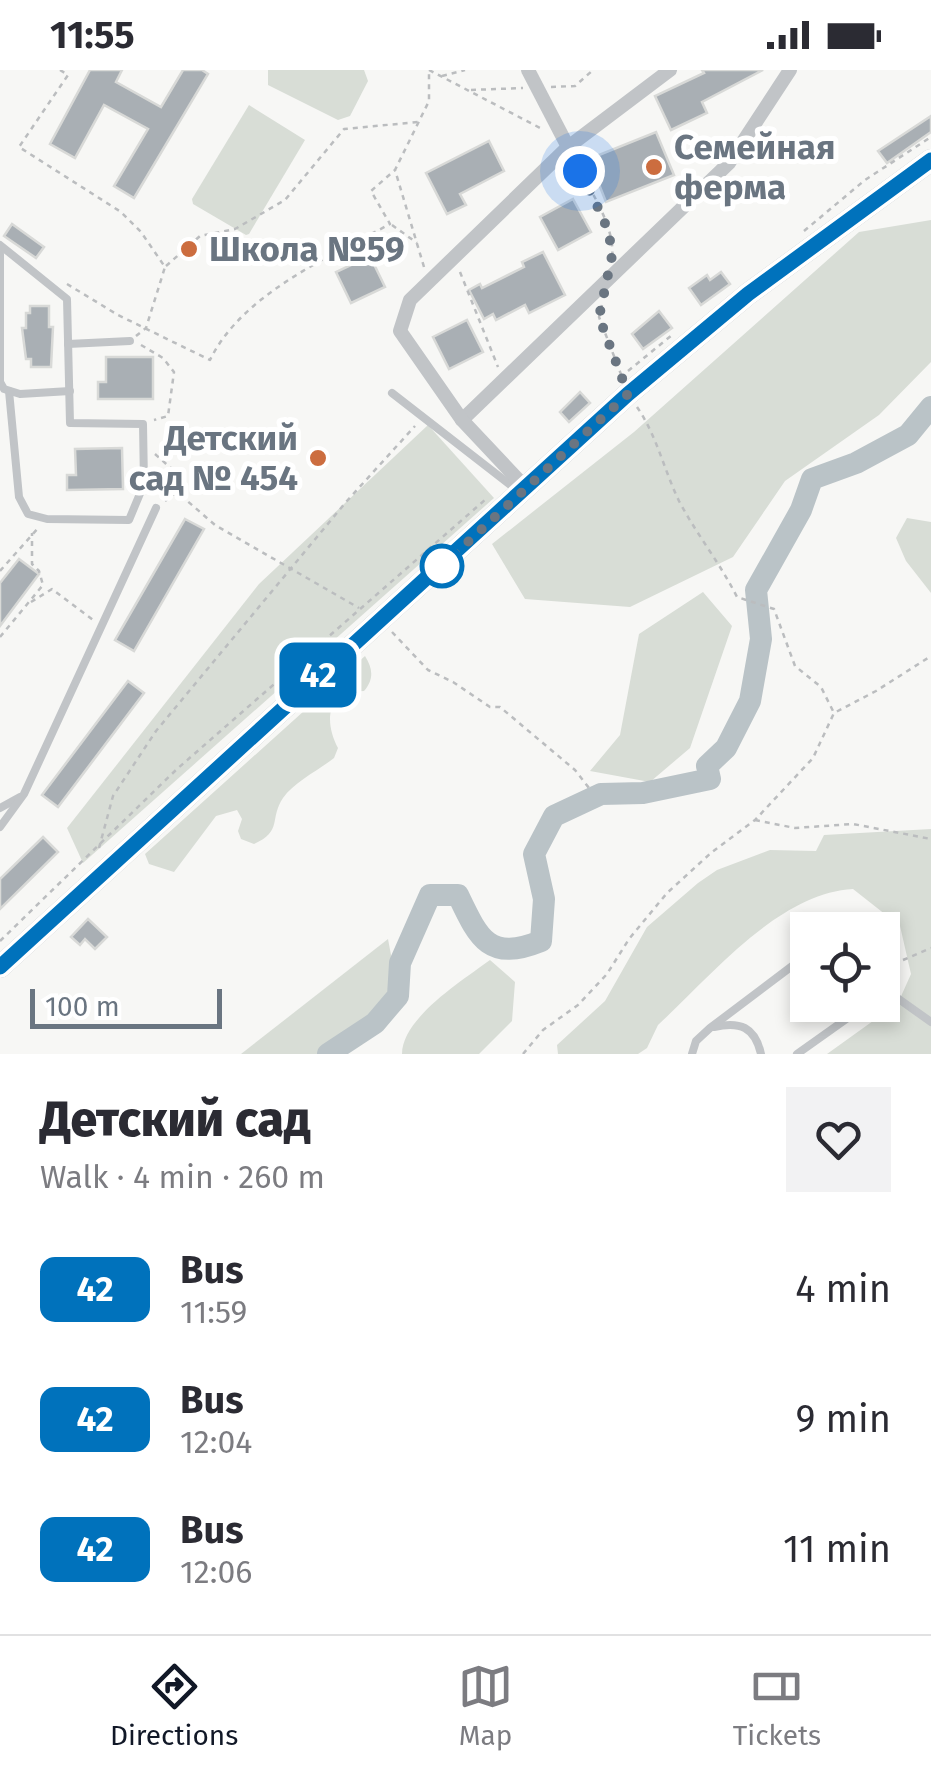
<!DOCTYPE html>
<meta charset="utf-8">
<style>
:root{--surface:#fff;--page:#f2f2f3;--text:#2b2b33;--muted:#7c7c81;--line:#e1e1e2;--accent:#111827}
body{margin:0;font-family:"Fira Sans",sans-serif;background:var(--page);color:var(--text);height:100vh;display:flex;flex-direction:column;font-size:38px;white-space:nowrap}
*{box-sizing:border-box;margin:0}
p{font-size:32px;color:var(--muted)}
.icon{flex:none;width:55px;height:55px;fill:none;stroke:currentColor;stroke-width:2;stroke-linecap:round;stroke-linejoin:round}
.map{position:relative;height:984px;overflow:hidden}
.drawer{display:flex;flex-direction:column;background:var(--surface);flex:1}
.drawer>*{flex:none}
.badge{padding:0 20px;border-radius:15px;font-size:35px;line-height:65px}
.controls{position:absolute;left:790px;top:842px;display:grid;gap:20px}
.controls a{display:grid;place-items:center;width:110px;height:110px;border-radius:0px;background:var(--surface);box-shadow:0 5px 15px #0003;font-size:50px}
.scale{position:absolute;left:30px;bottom:25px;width:192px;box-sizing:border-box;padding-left:10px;border:5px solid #6a7581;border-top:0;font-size:28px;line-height:35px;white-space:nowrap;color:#6a7581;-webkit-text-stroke:8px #fff;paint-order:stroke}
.you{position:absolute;width:50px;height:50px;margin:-25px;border:8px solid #fff;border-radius:50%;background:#1a73e8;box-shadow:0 0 0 15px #1a73e833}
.map>.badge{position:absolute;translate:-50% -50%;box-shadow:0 0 0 5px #fff}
.round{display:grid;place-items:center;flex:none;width:105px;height:105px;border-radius:0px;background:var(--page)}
.summary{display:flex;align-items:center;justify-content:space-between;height:170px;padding:0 40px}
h1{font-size:48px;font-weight:800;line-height:75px}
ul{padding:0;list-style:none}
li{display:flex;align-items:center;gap:30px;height:130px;padding:0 40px}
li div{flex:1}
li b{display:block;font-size:38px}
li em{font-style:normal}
li .badge{min-width:110px;font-weight:700;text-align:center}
.status{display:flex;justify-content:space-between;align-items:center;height:70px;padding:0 50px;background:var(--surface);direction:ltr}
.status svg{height:28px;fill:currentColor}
.dock{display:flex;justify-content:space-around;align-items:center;height:140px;border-top:2px solid var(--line);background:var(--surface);font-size:28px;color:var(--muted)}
.dock a{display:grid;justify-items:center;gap:5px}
.dock .selected{color:var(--accent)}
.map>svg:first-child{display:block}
.green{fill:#d8ddd6}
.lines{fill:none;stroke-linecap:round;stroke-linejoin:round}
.river{stroke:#bac3c7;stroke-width:22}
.building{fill:#a9afb4;stroke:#d8d9d7;stroke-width:2.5}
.secondary-casing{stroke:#b4b8bc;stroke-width:22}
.path{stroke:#bbbdbf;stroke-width:2.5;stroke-dasharray:5 5;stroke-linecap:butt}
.lane{stroke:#c1c4c7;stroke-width:8}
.street{stroke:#c1c4c7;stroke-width:14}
.secondary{stroke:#fff;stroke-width:20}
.line-casing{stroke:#fff;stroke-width:22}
.line{stroke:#0072bc;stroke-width:15}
.walk{stroke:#6a7581;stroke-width:10;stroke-dasharray:0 18}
.poi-dot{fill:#cc6d3f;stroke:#fff;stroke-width:4}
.stop-dot{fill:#fff;stroke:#0072bc;stroke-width:5}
.labels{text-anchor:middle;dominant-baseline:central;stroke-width:10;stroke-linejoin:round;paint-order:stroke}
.poi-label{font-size:35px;font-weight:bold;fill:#6a7581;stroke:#fff;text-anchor:start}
</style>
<div class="status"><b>11:55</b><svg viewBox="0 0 49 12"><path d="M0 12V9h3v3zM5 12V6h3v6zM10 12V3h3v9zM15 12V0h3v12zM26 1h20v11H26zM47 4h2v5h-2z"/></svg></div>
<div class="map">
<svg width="931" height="984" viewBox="0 0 931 984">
<rect width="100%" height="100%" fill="#f7f7f5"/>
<g class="green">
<path d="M268,0H364L368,11L350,46L338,50L268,15Z"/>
<path d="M249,35L305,70L249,164L246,165L193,134L192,129Z"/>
<path d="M931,150V292L879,345L785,411L733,487L630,537L525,529L492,474L634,362L859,162Z"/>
<path d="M428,355L494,428L83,793L67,758L259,514Z"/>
<path d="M907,448L931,452V523L906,491L896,468Z"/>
<path d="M703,522L732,556L690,678L650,712L590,701L620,665L639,564Z"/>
<path d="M365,586C373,599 374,609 364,621C326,621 324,651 338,678L334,688C319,700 294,712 283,728C269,749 283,761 254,774L241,769L238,761L242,749L237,740L216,746L174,802L149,794L145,784Z"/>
<path d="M931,759V984H827L898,933L911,904L900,856L853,819C778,823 710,907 658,955L647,978L638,984H558L557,975L605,931L647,857L698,813L717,800L770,780L816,781L824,765Z"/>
<path d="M388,869L397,917L341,984H241Z"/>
<path d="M490,890L515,912L512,951L479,984H402C402,948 463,910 490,890Z"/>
</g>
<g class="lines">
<path class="river" d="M328,984L375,953L398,926L400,893L430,825H458C479,869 489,892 541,871L544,829L534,784L554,746L601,724L643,723L710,709L707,696L726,678L750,631L761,569L756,520L801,440L812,409L856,393L908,365L931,337"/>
</g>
<g class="building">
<path d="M90,0H122L116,12L161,37L183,0H202L208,4L134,128L114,116L148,59L104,35L75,88L50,74Z"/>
<path d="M702,0H763L702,32L707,43L671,60L655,26L704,3Z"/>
<path d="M931,46V62L887,93L878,81Z"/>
<path d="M656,62L674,105L606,132L589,89Z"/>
<path d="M489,71L504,101L460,124L466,135L447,144L426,103Z"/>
<path d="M573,129L591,162L558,180L540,147Z"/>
<path d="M12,154L44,177L36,188L4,166Z"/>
<path d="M543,182L565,225L529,243L525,235L496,250L493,244L484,249L469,220L480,214L482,218L524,197L522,192Z"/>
<path d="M370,186L385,217L351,233L336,202Z"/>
<path d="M721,202L730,214L701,235L689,218L707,205L710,210Z"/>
<path d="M30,236H49V257H53L51,297H31V289H26L22,258H26V243H30Z"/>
<path d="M659,241L672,258L643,279L632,264Z"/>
<path d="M467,250L483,282L449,299L433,267Z"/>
<path d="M106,287H153V329H98V312H106Z"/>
<path d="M580,322L590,333L569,352L560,342Z"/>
<path d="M122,378L123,419L67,420V405H76L75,379Z"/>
<path d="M185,449L204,459L134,581L115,570Z"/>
<path d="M19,489L39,504L0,556V513Z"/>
<path d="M128,611L144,623L58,737L42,725Z"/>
<path d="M43,767L58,782L0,839V809Z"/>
<path d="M88,849L107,867L95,879L85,869L80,875L71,867Z"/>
</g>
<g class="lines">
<defs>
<path id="secondary" d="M0,897L628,324L748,224L931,90"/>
</defs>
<use href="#secondary" class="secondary-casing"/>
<g class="path">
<path d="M60,0L68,5L19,77L121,142L141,162L165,197L146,258L136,266"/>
<path d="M429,0L544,60"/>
<path d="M442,6L465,0"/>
<path d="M551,17L575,16L593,0"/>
<path d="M471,20L523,18"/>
<path d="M574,90C588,117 616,156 612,188"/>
<path d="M392,155L417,173"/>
<path d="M804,161L865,110L931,67"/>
<path d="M166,196L200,166L235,159L285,130L344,59L418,52"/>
<path d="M424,197L395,100L429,31V1"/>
<path d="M460,202L498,297"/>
<path d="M67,214L118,245L210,290C242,224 329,187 390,154L371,121L395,100"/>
<path d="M602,235L599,247L622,307"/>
<path d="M141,275L163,288L174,302L168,346L154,350"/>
<path d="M628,301L672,265"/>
<path d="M637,337C657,366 664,400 679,431C697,465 720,493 737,527L774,539L795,596L821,617L834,643"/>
<path d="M155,384L173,400L177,422"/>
<path d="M165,431L177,422L215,455L359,538"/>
<path d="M0,501L39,457"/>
<path d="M31,532L52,519L93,550"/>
<path d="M392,562L428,600L453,612L490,637H500L575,700L589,718"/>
<path d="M0,567L43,515L39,501L32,494V463"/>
<path d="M755,750L795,758L853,754L931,769"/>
<path d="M99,778L113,726L156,661L346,432L415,356"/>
<path d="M0,871L177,699L486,429"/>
<path d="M903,890L931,878"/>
<path d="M523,984L543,960L578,935L607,904L629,869L667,823L712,782L755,750L813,688L834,643L876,621L931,586"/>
</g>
<g class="lane">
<path d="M0,175L67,229L70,353L143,354L144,414L129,450L47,449L28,444L19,427L9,321"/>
<path d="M0,184V312L4,319L20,324L70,321"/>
<path d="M68,274L130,271"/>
<path d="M392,323L517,420"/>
<path d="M0,738L20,727"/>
<path d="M0,757L24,724L156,438"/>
<path d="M882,872C894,890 897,905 882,922"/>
<path d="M886,920L931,952"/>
<path d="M714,957C740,951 755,957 761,984"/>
<path d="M692,984L696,971L710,958L808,884"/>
<path d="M797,984L866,935"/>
</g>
<g class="street">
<path d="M528,0L568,77"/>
<path d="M462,350L729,93L790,0"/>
<path d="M526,418L462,350L400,261L410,230L568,77L670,0"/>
</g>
<use href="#secondary" class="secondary"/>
</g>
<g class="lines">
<defs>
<path id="line" d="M0,897L628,324L748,224L931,90"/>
</defs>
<use href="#line" class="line-casing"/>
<use href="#line" class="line"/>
<path class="walk" d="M442,496L628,324L599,247L613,181L604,150L580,101"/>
</g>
<g class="poi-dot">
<circle cx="654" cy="97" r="10"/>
<circle cx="189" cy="179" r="10"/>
<circle cx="318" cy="388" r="10"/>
</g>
<circle class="stop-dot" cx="442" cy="496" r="20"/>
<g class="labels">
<g class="poi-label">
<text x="674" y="77">Семейная<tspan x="674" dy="40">ферма</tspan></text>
<text x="209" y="179">Школа №59</text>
<text x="298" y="368" text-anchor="end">Детский<tspan x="298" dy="40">сад № 454</tspan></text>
</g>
</g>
</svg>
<div class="controls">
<a><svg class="icon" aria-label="locate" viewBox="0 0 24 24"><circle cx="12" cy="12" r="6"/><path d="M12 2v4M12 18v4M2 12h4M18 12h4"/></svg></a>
</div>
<div class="scale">100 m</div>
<div class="you" style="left:580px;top:101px"></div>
<b class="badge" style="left:318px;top:605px;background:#0072bc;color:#fff">42</b>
</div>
<section class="drawer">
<div class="summary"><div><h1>Детский сад</h1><p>Walk · 4 min · 260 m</p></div><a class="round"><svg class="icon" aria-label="heart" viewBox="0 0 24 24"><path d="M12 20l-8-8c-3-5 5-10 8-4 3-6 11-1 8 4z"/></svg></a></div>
<ul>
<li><span class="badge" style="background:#0072bc;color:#fff">42</span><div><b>Bus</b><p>11:59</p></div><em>4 min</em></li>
<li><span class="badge" style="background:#0072bc;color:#fff">42</span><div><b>Bus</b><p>12:04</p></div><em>9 min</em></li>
<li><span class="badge" style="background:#0072bc;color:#fff">42</span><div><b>Bus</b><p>12:06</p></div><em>11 min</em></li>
</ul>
</section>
<nav class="dock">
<a class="selected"><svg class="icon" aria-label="directions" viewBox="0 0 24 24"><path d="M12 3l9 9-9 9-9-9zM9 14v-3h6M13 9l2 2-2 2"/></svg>Directions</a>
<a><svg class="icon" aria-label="map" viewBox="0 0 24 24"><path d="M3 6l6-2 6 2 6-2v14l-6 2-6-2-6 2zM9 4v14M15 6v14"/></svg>Map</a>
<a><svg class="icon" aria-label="tickets" viewBox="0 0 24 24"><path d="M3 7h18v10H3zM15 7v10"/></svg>Tickets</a>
</nav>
